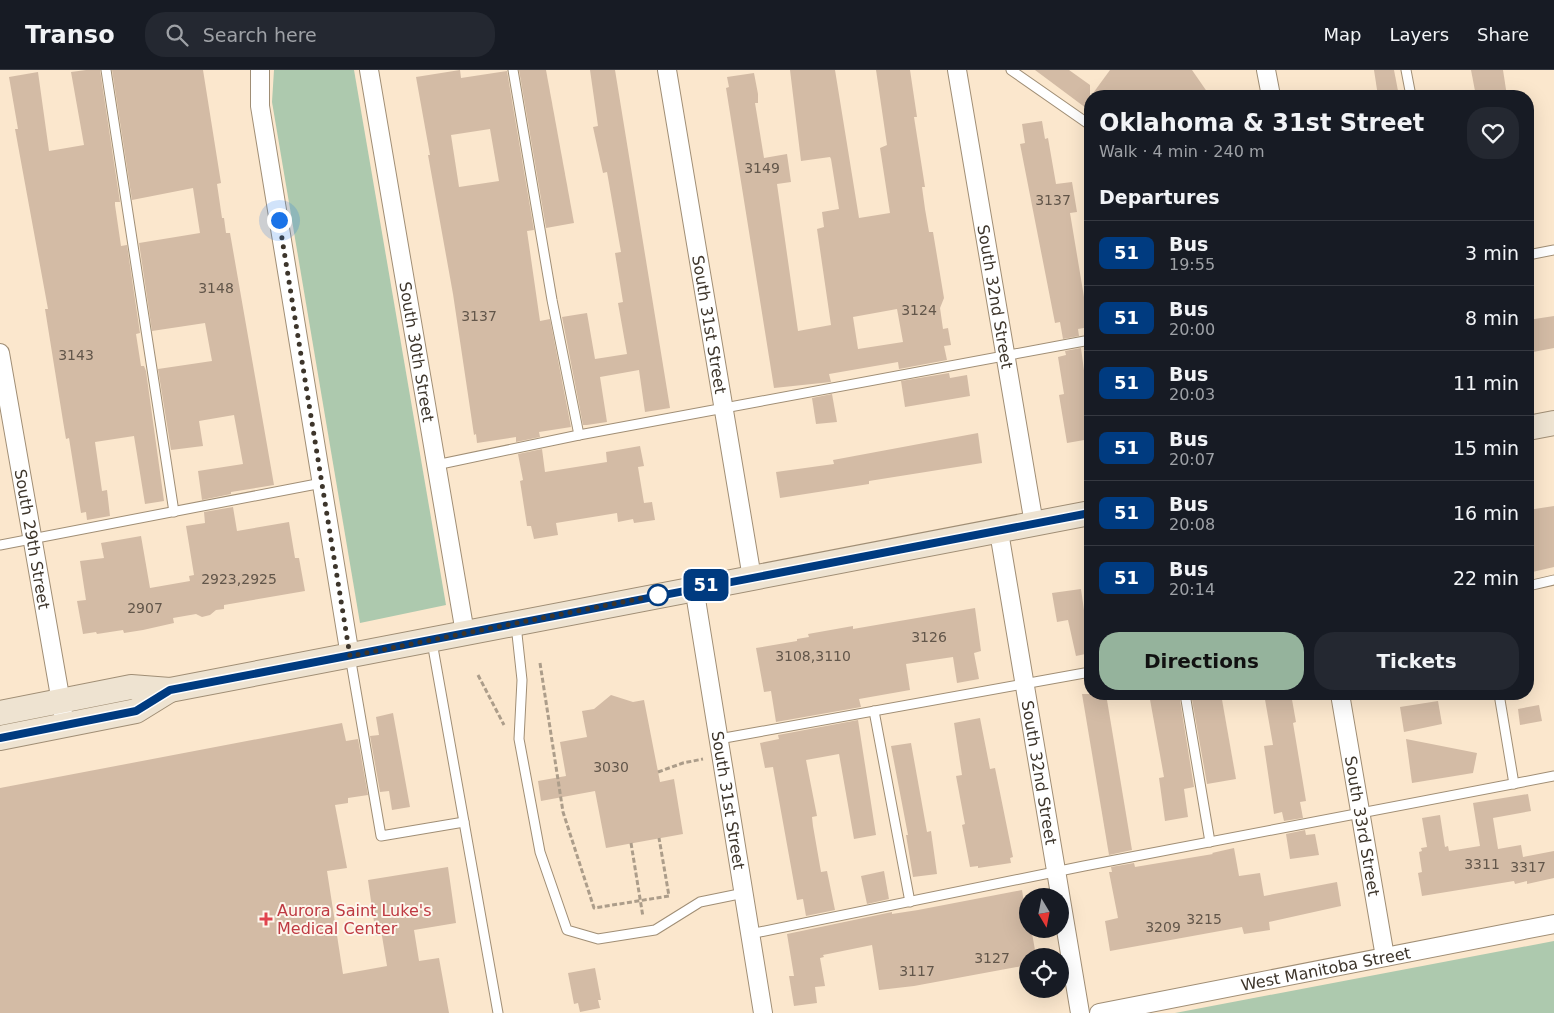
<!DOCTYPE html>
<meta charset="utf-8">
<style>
:root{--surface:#171b24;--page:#242831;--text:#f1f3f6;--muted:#9ea1a6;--line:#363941;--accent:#95b39c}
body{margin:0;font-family:"DejaVu Sans",sans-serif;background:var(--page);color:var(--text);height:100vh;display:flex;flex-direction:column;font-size:19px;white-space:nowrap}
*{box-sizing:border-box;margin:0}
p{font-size:16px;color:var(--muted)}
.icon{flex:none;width:28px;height:28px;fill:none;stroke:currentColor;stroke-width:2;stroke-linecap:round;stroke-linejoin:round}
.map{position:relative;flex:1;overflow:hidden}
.side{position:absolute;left:1084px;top:20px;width:450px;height:610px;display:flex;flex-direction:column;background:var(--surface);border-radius:20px;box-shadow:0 5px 20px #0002}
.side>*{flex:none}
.badge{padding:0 10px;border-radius:8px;font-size:18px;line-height:32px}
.needle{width:32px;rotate:170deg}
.controls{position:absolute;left:1019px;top:818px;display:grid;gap:10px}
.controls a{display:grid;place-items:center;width:50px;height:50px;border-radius:50%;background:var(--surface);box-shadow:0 5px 20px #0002;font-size:25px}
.you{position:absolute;width:25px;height:25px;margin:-12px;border:4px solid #fff;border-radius:50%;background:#1a73e8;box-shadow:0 0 0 8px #1a73e833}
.map>.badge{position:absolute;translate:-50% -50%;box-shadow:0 0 0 2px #fff}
h2{padding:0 15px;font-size:19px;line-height:45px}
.round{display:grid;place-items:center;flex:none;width:52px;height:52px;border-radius:20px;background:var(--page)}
.summary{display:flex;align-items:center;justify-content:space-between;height:85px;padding:0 15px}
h1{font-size:24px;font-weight:800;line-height:38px}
.cta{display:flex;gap:10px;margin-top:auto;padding:10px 15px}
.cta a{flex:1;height:58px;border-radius:20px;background:var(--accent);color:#111;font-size:20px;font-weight:800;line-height:58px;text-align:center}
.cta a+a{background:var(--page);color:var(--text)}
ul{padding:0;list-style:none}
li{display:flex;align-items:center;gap:15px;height:65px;padding:0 15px;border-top:1px solid var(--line)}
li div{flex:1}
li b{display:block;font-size:19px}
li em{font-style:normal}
li .badge{min-width:55px;font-weight:700;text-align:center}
header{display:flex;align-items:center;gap:30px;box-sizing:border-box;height:70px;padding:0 25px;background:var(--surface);border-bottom:1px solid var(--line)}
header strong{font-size:24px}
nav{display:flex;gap:28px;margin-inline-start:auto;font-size:18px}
.search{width:350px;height:45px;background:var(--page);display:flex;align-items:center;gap:12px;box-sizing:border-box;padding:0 18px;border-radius:20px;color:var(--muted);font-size:19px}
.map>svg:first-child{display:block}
.green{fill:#adc9ae}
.building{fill:#d3bba5;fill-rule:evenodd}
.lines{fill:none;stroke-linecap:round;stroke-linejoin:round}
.lane-casing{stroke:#a08e75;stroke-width:11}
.street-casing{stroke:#a08e75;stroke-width:20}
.secondary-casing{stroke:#a08e75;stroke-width:26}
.path{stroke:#ac9d8a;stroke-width:3;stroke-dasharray:5 2.5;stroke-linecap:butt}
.lane{stroke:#fff;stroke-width:9}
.street{stroke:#fff;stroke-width:18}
.secondary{stroke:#eee3d1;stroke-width:24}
.line-casing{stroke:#fff;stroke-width:11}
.line{stroke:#003b80;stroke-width:8}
.walk{stroke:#3d352b;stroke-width:5;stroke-dasharray:0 9}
.stop-dot{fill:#fff;stroke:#003b80;stroke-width:2.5}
.health-dot{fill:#e0444e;stroke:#fef6ec;stroke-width:2}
.labels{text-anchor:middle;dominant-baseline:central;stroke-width:4;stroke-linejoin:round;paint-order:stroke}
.number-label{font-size:14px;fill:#62564a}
.street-label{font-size:16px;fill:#3d352b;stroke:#fef6ec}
.health-label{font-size:16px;fill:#be3a42;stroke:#fef6ec;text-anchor:start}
</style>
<header>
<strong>Transo</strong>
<div class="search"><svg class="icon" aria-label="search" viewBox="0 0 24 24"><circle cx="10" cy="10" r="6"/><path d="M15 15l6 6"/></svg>Search here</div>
<nav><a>Map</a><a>Layers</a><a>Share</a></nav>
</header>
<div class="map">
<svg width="1554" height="943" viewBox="0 0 1554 943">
<rect width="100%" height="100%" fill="#fbe7cd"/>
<g class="green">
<path d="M274,0H354L446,535L360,553L272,32Z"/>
<path d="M1554,871V943H1175Z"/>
</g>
<g class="building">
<path d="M86,0H100L120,132H115V135L121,176L127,175L140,263L136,264L141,296H144L146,301L164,431L145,434L134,366L95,372L102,421L107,420L110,446L87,450L86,442L81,443L69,368L66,369L63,351L45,239H48L15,59H18L9,7L38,2L49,81L84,75L71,2Z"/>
<path d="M112,0H203L221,113L217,114L222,148H224L226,163H230L274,415L231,422V424L202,430L198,401L243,394L234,345L199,351L203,376L171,380L158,299L212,291L205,253L152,261L139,173L200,163L193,118L132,130Z"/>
<path d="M460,0L461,8L507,1L534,160L527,161L540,251L550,249L571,357L539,362L540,367L516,372V367L477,373L476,364L474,365L453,224L428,85H430L416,7ZM490,59L499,111L459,117L451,65Z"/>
<path d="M519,0H546L574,153L546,158Z"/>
<path d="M590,0H615L670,338L645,342L639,300L600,307L607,352L587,355H583L562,247L587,243L595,289L627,284L618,233L623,232L615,183L621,182L607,102L603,103L593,57L598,56Z"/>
<path d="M790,0H835L859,148L890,143L880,78L887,75L876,0H910L917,47H914L925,117H922L925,139L929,162H933L944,228L940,238L943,259L948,258L951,275L944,276L947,290L899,299L898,292L829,304L831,312L774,318L726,18L729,17L727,7L754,3L758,24V33H755L764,88L787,84L791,112L777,114L798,261L831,255L817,159L824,157L822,142L839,139L831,89L830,87L801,91ZM897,239L903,272L858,279L853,247Z"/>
<path d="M1035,0H1069L1090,15V41Z"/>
<path d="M1110,0H1192L1210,26H1091Z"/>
<path d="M1374,0H1394L1399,26H1378Z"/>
<path d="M1471,0H1503L1507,26H1476Z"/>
<path d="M1042,51L1045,69L1048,68L1056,114L1072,112L1077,142L1070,143L1089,257L1078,259L1079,266L1063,269L1060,252L1055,253L1020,74L1025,73L1022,54Z"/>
<path d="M1554,246V278L1528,283V250Z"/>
<path d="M1081,278L1090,346V369L1067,373L1059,325L1064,324L1058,287L1066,285L1065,281Z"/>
<path d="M949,303L950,308L967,305L970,326L905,337L901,311Z"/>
<path d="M832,324L837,352L816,354L812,328Z"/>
<path d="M978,363L982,393L869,411V414L780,428L776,402L834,394L833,390Z"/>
<path d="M640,376L644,396L638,397L644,433L652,432L655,450L634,453L633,449L618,452L617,443L556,453L558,465L534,469L531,456H527L520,411L523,410L518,384L542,379L545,402L607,392L606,382Z"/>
<path d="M1554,436V497L1528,503V440Z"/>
<path d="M233,437L237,461L289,452L295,488H299L305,521L224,535V539L216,540L210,545L202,547L196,544L173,548L174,553L143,560L124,563L123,560L97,564L96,562L83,564L77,531L86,530L80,491L104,488L101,473L141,466L150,518L190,511L189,506L194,505L186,456L205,453L204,442Z"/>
<path d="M1081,519L1090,583L1076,586L1068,550L1057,552L1052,523Z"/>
<path d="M975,538L981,581L974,583L979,609L957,613L953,587L906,594L910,620L859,629L861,637L776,652L771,621L764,622L756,578L797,571V569L809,567L808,564L853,556V559Z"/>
<path d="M1082,624H1106L1132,780L1109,785Z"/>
<path d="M1149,624H1179L1194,717L1184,719L1188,747L1165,751L1159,708L1164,707Z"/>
<path d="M1191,624H1221L1236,709L1207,714Z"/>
<path d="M1264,624H1291L1296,652L1293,653L1306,731L1300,732L1303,748L1284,751L1282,742L1274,744L1264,676L1273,675Z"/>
<path d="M611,625L633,632L644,630L660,712L674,709L683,764L606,778L595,721L541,731L538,711L566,706L560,672L587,667L582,641L594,639Z"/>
<path d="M1438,631L1442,654L1404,662L1400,637Z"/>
<path d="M1539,635L1542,651L1520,655L1518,639Z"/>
<path d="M393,643L410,737L392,740L389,721L380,722L370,666L379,665L376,647Z"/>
<path d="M980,648L990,699L995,698L1013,787L1010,788L1011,793L978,798V796L970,797L962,755L965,754L956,706L962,705L954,653Z"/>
<path d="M858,650L876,765L854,769L839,684L806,690L817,746L812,747L813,756L821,802L827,801L835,840L806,846L803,829L797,830L773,697L765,698L760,673L779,669L778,665Z"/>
<path d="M342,653L346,671L358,669L368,725L348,728V733L335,735L347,798L327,801L343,904L387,896L382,866H376L368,810L448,797L456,853L414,860L419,891L439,888L449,943H0V718Z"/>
<path d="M1406,669L1477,683L1473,703L1412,713Z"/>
<path d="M911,673L927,762L931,761L937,804L913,807L906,765H908L891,676Z"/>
<path d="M1528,724L1531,741L1493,748L1498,779L1521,775L1523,787L1554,781V808L1527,814V811L1515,814L1514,811L1422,826L1418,803L1422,802L1419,782L1422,781L1421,778L1427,777L1422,748L1440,745L1445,777L1448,776L1449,781L1480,776L1473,733Z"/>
<path d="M1305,760L1306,765L1315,764L1319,785L1290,789L1286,764Z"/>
<path d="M1234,778L1239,806L1260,803L1264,826L1337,812L1341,836L1269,852L1270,860L1244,864L1242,857L1110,881L1105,851L1118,848L1109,802H1112L1111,797L1134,793L1135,797L1213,784L1212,783Z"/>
<path d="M884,801L889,829L867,834L861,806Z"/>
<path d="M1022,820L1028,859L1030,863H1032L1036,886H1028V895L914,916L879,920L872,875L823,885L824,887L820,888L825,916L815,917L817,933L794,936L789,906H794L787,864L892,842V844L918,840Z"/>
<path d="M595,898L601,930H598L600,938L580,942L578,933L574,934L568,903Z"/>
</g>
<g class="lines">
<defs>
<g id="lane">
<path d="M106,0L174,442"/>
<path d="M513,0L552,230L579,365"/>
<path d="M1011,0L1090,55"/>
<path d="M1406,0L1411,26"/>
<path d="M1528,185L1554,180"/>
<path d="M436,395L579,365L1090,270"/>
<path d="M0,475L322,413"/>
<path d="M1528,516L1554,510"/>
<path d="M516,555L522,610L519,669L540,782L567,860L598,869L655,860L700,832L744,823"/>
<path d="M432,572L498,943"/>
<path d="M350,586L381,766L464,752"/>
<path d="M1185,624L1210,772"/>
<path d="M1499,624L1514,714"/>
<path d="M874,641L910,832"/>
<path d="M719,669L1090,602"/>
<path d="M750,864L1084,796L1554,706"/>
</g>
<g id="street">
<path d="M260,0V36L350,586"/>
<path id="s1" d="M369,0L465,563"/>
<path id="s2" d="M667,0L752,508"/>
<path id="s3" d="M957,0L1034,454"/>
<path d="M1266,0L1271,26"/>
<path id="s4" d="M0,283L65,655"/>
<path id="s5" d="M999,462L1080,943"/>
<path id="s6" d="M694,517L763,943"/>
<path id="s7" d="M1340,624L1385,887"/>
<path id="s8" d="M1099,943L1554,854"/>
</g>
<g id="secondary">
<path d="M1528,358L1554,353"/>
<path d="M0,643L131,617L170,620L1090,443"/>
<path d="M0,668L136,641L170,620"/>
</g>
</defs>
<use href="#lane" class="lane-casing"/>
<use href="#street" class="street-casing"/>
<use href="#secondary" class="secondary-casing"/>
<g class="path">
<path d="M540,593L563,742L594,838L669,826L659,768"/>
<path d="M478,605L504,655"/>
<path d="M658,702L683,693L703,689"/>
<path d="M631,773L643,847"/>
</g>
<use href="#lane" class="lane"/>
<use href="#street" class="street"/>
<use href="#secondary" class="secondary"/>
</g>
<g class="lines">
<defs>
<path id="line" d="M0,668L136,641L170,620L1090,443"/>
</defs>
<use href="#line" class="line-casing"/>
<use href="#line" class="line"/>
<path class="walk" d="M279,150L350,586L658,525"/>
</g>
<circle class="stop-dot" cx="658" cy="525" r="10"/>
<path class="health-dot" d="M263.5 841.5h5v5h5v5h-5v5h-5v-5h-5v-5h5z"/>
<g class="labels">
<g class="number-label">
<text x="762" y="98">3149</text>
<text x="1053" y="130">3137</text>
<text x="216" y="218">3148</text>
<text x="919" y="240">3124</text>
<text x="479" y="246">3137</text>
<text x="76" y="285">3143</text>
<text x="239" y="509">2923,2925</text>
<text x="145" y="538">2907</text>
<text x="929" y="567">3126</text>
<text x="813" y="586">3108,3110</text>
<text x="611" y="697">3030</text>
<text x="1482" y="794">3311</text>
<text x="1528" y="797">3317</text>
<text x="1204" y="849">3215</text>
<text x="1163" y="857">3209</text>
<text x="992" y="888">3127</text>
<text x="917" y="901">3117</text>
</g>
<g class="street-label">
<text stroke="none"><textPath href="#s3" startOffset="230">South 32nd Street</textPath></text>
<text stroke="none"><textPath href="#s2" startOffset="258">South 31st Street</textPath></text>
<text stroke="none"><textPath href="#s1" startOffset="286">South 30th Street</textPath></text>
<text stroke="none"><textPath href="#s4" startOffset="189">South 29th Street</textPath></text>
<text stroke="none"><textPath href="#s5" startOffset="244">South 32nd Street</textPath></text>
<text stroke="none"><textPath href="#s6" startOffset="216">South 31st Street</textPath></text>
<text stroke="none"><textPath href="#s7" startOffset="134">South 33rd Street</textPath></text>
<text stroke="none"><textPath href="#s8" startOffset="231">West Manitoba Street</textPath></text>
</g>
<g class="health-label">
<text x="277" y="840">Aurora Saint Luke's<tspan x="277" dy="18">Medical Center</tspan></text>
</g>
</g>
</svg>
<div class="controls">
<a><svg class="needle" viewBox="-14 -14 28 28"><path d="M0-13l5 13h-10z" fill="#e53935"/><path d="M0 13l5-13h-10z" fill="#9ea1a6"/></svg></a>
<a><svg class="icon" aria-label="locate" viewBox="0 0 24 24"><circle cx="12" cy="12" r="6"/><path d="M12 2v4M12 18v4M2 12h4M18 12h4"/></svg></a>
</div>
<div class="you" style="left:279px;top:150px"></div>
<b class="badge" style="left:706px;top:515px;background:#003b80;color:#fff">51</b>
<section class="side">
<div class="summary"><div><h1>Oklahoma &amp; 31st Street</h1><p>Walk · 4 min · 240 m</p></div><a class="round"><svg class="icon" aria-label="heart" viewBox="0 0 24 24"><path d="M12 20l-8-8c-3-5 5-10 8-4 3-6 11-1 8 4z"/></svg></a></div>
<h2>Departures</h2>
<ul>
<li><span class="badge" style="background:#003b80;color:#fff">51</span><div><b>Bus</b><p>19:55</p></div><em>3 min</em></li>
<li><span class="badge" style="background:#003b80;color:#fff">51</span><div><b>Bus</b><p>20:00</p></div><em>8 min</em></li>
<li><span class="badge" style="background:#003b80;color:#fff">51</span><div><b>Bus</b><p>20:03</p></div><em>11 min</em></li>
<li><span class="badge" style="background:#003b80;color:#fff">51</span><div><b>Bus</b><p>20:07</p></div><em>15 min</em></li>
<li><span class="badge" style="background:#003b80;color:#fff">51</span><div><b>Bus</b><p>20:08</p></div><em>16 min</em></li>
<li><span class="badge" style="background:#003b80;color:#fff">51</span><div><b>Bus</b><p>20:14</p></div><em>22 min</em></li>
</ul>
<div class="cta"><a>Directions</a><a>Tickets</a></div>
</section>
</div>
